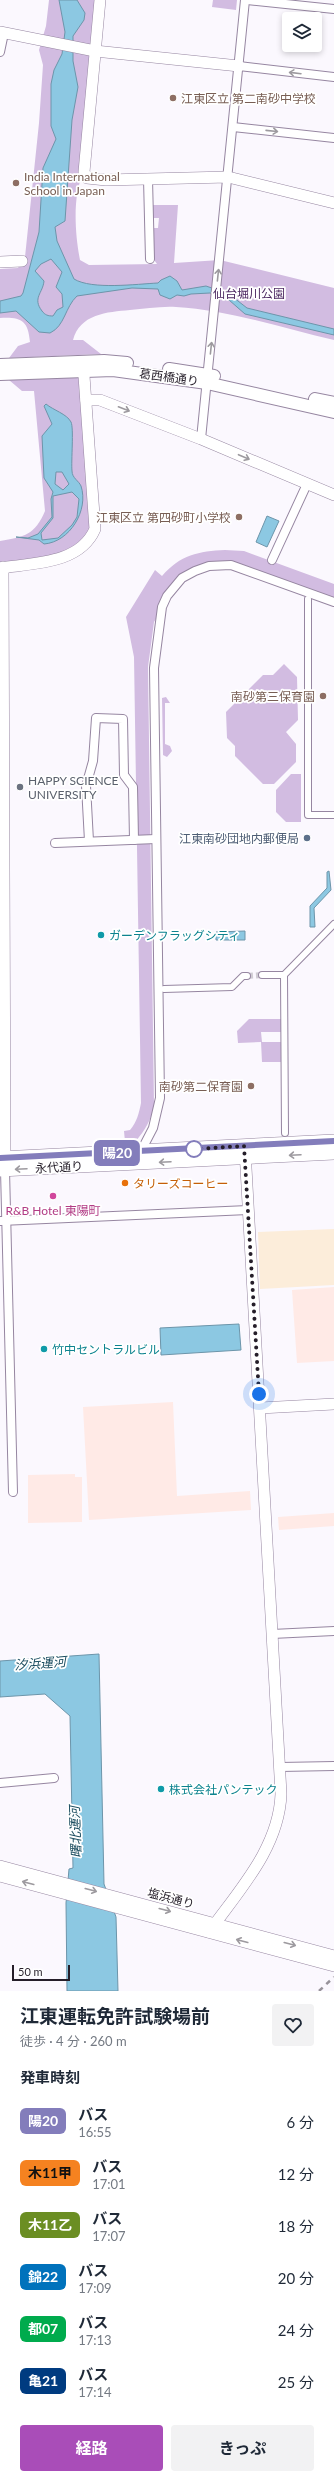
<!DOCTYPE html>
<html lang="ja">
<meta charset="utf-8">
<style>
:root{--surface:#fff;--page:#f2f2f3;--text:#1f2937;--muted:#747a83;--accent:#a94db8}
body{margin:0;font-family:Lato,"Noto Sans JP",sans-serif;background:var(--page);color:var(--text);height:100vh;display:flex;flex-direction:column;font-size:15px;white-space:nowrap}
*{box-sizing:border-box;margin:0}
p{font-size:13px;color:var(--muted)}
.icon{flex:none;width:22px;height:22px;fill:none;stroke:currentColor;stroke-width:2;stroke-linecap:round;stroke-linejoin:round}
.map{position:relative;height:1991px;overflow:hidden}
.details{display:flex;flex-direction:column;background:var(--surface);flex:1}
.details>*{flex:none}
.badge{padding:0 8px;border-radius:6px;font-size:14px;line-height:26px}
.buttons{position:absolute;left:282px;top:12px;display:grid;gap:8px}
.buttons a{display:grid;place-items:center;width:40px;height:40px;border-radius:4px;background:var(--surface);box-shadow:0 2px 6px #0003;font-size:20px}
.scale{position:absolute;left:12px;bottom:10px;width:58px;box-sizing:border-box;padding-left:4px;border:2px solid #251e29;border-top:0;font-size:11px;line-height:14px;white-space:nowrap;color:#251e29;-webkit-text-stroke:3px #fff;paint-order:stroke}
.you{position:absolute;width:20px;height:20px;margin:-10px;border:3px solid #fff;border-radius:50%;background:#1a73e8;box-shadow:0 0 0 6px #1a73e833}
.map>.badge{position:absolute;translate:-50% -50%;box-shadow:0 0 0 2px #fff}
h2{padding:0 20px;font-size:15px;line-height:36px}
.round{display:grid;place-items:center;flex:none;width:42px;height:42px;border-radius:4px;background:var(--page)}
.summary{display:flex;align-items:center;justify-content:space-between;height:68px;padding:0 20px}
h1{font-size:19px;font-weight:700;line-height:30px}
.button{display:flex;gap:8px;margin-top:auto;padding:8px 20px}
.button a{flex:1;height:46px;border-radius:4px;background:var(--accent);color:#fff;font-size:16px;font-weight:700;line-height:46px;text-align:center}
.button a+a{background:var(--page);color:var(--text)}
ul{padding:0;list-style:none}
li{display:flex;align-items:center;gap:12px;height:52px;padding:0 20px}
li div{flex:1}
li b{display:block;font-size:15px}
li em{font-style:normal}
li .badge{min-width:44px;font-weight:700;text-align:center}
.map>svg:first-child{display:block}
.commercial{fill:#fcedda}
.industrial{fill:#ffeae6}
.green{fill:#d2bce1}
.water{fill:#8cc8e2;stroke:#6d95aa;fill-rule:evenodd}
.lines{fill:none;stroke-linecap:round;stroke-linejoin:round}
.pedestrian-tunnel{stroke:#d0ccd3;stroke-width:6;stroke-dasharray:6 3;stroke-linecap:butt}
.pedestrian-casing{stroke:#9686a1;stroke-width:8}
.minor-casing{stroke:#9686a1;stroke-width:10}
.tertiary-casing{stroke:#9686a1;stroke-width:12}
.secondary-casing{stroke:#9686a1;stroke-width:14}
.primary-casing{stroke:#9686a1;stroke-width:14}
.pedestrian{stroke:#fff;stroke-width:6}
.minor{stroke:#fff;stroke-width:8}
.tertiary{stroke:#fff;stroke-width:11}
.secondary{stroke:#fff;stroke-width:12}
.primary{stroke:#fff;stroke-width:13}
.rail{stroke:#97929a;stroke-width:2.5;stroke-dasharray:5 5;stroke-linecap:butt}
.oneway{stroke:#9d9a9f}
.line-casing{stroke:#fff;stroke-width:9}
.line{stroke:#837dbb;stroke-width:6}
.walk{stroke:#251e29;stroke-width:4;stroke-dasharray:0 7.2}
.education-dot{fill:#8d6e63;stroke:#fff;stroke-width:1.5}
.worship-dot{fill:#6b7280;stroke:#fff;stroke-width:1.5}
.service-dot{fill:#5c6f8a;stroke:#fff;stroke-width:1.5}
.culture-dot{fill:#0f9aa8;stroke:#fff;stroke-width:1.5}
.stop-dot{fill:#fff;stroke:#837dbb;stroke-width:2}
.food-dot{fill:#e8710a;stroke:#fff;stroke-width:1.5}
.hotel-dot{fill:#d1479c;stroke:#fff;stroke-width:1.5}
.labels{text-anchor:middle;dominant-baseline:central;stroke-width:3.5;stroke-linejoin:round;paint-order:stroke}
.education-label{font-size:12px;fill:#785e54;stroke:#fff;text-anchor:end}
.park-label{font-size:12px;fill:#4d2962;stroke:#fff}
.street-label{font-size:12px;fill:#251e29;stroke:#fff}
.worship-label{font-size:12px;fill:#5b616d;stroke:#fff;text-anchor:start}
.service-label{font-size:12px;fill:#4e5e75;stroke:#fff;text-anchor:end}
.culture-label{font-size:12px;fill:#0d838f;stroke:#fff;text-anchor:start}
.food-label{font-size:12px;fill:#c56008;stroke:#fff;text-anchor:start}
.hotel-label{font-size:12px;fill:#b23c85;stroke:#fff}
.water-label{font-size:13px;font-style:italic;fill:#1a4c5f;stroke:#fff}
</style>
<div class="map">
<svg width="334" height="1991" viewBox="0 0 334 1991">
<rect width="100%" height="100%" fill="#fbf8fe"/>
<path class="commercial" d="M334,1229V1285L260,1289L258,1232Z"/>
<g class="industrial">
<path d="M334,1287V1361L297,1363L292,1290Z"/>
<path d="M173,1402L177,1496L250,1491L251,1510L89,1520L83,1407Z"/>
<path d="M75,1474V1477H82V1522L28,1523V1475Z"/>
<path d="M334,1513V1526L279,1530L278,1517Z"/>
</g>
<g class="green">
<path d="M49,0H100L84,172C72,194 75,235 80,260L89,265L157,264L152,257L153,228H158L159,218H152V205H178L174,263L220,260L334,288V340C282,328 229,310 176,307C161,306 145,309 130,310C107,312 80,314 73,340H83L101,354L9,358L18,346L30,342C28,320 21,317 0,318V269L18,268L25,257L39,123L43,65L39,50L46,26Z"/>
<path d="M213,0H237L236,10L212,7Z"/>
<path d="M12,361L81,375L92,528C78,561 30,560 0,565V541C24,537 35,535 45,511L34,391H22L9,380Z"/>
<path d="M225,550L244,551L334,584V598L244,565L231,563L182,578L154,622L148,667L154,1104C152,1119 145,1130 136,1141L125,1142L124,1131L130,1130C137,1122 139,1113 141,1103L134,657L126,617L155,570L162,576C180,555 199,551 225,550Z"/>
<path d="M284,664L297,677L298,720L286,732L296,744V762L274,784H263L235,756V746L227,738L226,712L263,675H273Z"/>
<path d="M166,697L170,703H165V744L170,746L172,751L167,757L163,755L162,698Z"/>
<path d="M291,774H301V822H286L276,812V790Z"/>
<path d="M249,1019H281V1032H261L262,1042H281V1062H262L261,1042L238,1043L237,1031Z"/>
</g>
<g class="water">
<path d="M59,0H77L85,13L84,20L73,36V61L78,87L72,120L65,221L55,227L57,241L74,279C92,290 137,284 158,283L161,280L170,276L177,281L182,290L206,286L229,294L247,308L334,329V335L245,314L229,300L210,293L191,294L184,296L177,295L170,299L160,295L158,289L132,288L77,296C65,307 65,326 50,333L39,332L16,311L0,313V301L21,296L23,293L39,232L43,168L56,139L51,126V84L54,70L62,54L65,32ZM51,259L62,272L56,287L62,294L63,307L57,310L53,316C48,316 45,315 42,311C32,298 43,293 44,281L35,271L41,264Z"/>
<path d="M46,404C53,410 67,414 71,422C74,428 71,461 72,471C72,478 79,481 81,486C89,510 70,542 44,544L39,540L16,537L28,538L38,534L52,517L51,499L53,492L44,478L42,436L52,424L44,406ZM56,472H62L69,484L63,490L55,484ZM72,492L79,499L77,517L72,525L58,538L42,540L41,533L53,518V496Z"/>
<path d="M267,516L279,521L267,547L256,542Z"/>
<path d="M329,871L331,890L314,908L315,927H310V906L327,888V872Z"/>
<path d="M245,931V940H216V932Z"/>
<path d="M239,1324L241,1350L161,1355L160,1328Z"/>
<path d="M99,1654L104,1884L116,1917L118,1991H67L66,1903L69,1869L73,1868L70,1716L45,1694L0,1697V1661Z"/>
</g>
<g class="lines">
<path class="pedestrian-tunnel" d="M247,976L262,975"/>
<defs>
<g id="pedestrian">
<path d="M308,599V815H334"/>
<path d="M262,975H284L334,924"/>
<path d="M284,975L285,1133"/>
<path d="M164,989L232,987L243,976H247"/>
</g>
<g id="minor">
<path d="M247,0L334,9"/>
<path d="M0,52L4,33"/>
<path d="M239,66L334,77"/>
<path d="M233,127L334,138"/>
<path d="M148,179L150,259"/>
<path d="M201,439L245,0"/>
<path d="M272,560L307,484"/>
<path d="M89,841L86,786L93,761L96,718L123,719L124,775L133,787L134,840"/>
<path d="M55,843L156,839"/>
<path d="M140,1153L153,1128L160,1098L154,668L162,607L167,596L182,578L195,571L209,566L231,565L334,602"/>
<path d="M5,1170L13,1492"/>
<path d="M1,1221L248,1210"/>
<path d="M272,1634L334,1631"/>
<path d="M280,1767L334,1766"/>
<path d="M0,1783L54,1778"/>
</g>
<g id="tertiary">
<path d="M100,0L84,172L87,178L106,180L228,177L334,203"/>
<path d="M0,32L95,51L239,66"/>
<path d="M0,262L22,261"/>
<path d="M86,400H100L201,439L334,495"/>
<path d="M3,567L5,1166"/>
<path d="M0,568C34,563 80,564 95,529L83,362"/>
<path d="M260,1408L334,1404"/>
<path d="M0,1866L334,1956"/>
<path d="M0,1876L334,1966"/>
<path d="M209,1932C239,1890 279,1848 281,1794L245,1150"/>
</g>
<g id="secondary">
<path d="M0,365L104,361L127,363"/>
<path d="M169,369L214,376"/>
<path d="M0,374L113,370L207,383L334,412"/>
<path d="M315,399L334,403"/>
</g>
<g id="primary">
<path d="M0,1158L334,1141"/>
<path d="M0,1170L334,1153"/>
</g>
</defs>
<use href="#pedestrian" class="pedestrian-casing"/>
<use href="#minor" class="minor-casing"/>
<use href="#tertiary" class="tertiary-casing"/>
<use href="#secondary" class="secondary-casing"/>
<use href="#primary" class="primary-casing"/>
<use href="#pedestrian" class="pedestrian"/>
<use href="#minor" class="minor"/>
<use href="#tertiary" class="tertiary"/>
<use href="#secondary" class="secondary"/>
<use href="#primary" class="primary"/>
<path class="rail" d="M319,1991L334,1977"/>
</g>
<defs><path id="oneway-shaft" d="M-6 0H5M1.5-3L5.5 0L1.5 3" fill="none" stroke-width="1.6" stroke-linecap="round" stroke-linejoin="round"/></defs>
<g class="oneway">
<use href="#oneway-shaft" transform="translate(295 73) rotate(-173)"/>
<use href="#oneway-shaft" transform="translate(272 131) rotate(6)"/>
<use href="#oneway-shaft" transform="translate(218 275) rotate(-84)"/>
<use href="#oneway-shaft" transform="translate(211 348) rotate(-84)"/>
<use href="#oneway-shaft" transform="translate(124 409) rotate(21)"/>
<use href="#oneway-shaft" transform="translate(244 457) rotate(23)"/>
<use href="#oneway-shaft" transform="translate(295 1155) rotate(177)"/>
<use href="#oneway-shaft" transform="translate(165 1162) rotate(177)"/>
<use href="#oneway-shaft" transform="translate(21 1169) rotate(177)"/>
<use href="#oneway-shaft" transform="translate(28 1883) rotate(-165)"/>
<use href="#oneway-shaft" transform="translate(91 1890) rotate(15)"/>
<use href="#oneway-shaft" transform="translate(165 1910) rotate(15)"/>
<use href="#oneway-shaft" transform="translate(242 1941) rotate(-165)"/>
<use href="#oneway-shaft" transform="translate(290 1944) rotate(15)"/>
</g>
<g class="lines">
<defs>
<path id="line" d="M0,1158L334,1141"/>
</defs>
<use href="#line" class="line-casing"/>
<use href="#line" class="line"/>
<path class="walk" d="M194,1149L244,1146L259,1394"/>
</g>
<g class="education-dot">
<circle cx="173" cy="98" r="4"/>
<circle cx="16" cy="183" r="4"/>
<circle cx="239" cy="517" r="4"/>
<circle cx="323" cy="696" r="4"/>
<circle cx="251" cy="1086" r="4"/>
</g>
<circle class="worship-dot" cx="20" cy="787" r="4"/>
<circle class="service-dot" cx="307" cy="838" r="4"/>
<g class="culture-dot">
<circle cx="101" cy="935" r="4"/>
<circle cx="44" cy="1349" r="4"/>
<circle cx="161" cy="1789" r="4"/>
</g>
<circle class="stop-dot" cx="194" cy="1149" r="8"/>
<circle class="food-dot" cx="125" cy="1183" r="4"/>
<circle class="hotel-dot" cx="53" cy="1196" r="4"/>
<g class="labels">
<g class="education-label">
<text x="181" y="98" text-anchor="start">江東区立 第二南砂中学校</text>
<text x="24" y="176" text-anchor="start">India International<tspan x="24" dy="14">School in Japan</tspan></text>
<text x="231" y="517">江東区立 第四砂町小学校</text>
<text x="315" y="696">南砂第三保育園</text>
<text x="243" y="1086">南砂第二保育園</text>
</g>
<g class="park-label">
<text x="249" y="293">仙台堀川公園</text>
</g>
<g class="street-label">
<text transform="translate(169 377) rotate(8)">葛西橋通り</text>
<text transform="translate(59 1167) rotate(-3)">永代通り</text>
<text transform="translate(171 1898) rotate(15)">塩浜通り</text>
</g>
<g class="worship-label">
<text x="28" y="780">HAPPY SCIENCE<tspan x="28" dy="14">UNIVERSITY</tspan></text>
</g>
<g class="service-label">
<text x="299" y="838">江東南砂団地内郵便局</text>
</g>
<g class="culture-label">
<text x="109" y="935">ガーデンフラッグシティ</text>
<text x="52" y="1349">竹中セントラルビル</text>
<text x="169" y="1789">株式会社パンテック</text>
</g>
<g class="food-label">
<text x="133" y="1183">タリーズコーヒー</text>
</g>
<g class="hotel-label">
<text x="53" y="1210">R&amp;B Hotel 東陽町</text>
</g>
<g class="water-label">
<text transform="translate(40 1663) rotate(-4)">汐浜運河</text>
<text transform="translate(75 1832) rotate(-92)">曙北運河</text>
</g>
</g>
</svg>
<div class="buttons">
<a><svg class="icon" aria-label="layers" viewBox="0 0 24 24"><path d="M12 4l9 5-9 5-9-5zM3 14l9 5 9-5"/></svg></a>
</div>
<div class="scale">50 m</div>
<div class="you" style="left:259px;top:1394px"></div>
<b class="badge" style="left:117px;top:1153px;background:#837dbb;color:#fff">陽20</b>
</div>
<section class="details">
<div class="summary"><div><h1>江東運転免許試験場前</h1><p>徒歩 · 4 分 · 260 m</p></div><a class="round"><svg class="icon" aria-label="heart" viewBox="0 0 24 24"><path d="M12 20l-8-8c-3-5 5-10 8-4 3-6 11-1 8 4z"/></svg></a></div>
<h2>発車時刻</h2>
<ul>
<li><span class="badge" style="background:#837dbb;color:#fff">陽20</span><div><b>バス</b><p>16:55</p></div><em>6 分</em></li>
<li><span class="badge" style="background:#f58220;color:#111">木11甲</span><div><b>バス</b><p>17:01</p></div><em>12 分</em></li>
<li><span class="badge" style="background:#6b8e23;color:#fff">木11乙</span><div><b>バス</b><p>17:07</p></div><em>18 分</em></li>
<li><span class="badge" style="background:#0072bc;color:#fff">錦22</span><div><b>バス</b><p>17:09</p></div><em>20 分</em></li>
<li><span class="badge" style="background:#00ab4d;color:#fff">都07</span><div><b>バス</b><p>17:13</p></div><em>24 分</em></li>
<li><span class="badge" style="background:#003b80;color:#fff">亀21</span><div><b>バス</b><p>17:14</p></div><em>25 分</em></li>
</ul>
<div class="button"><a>経路</a><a>きっぷ</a></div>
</section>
